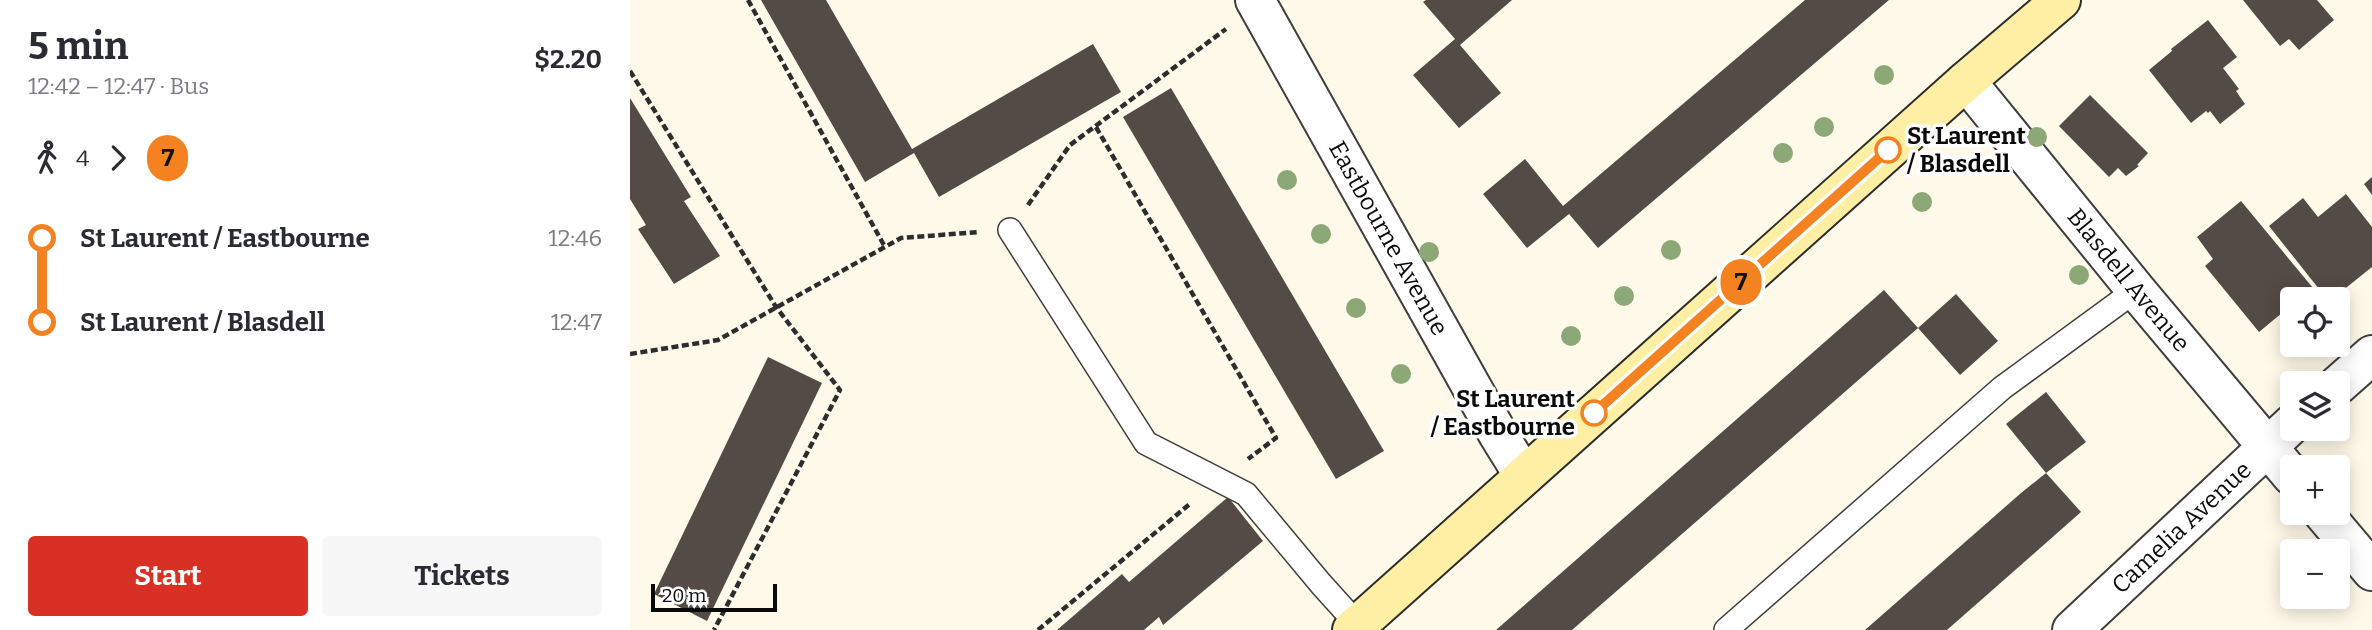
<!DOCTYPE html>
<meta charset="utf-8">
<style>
:root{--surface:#fff;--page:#f7f7f7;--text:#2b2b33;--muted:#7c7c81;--accent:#d93025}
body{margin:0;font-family:Bitter,serif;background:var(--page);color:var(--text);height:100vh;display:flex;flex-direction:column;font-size:26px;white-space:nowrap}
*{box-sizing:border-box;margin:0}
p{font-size:23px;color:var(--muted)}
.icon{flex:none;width:38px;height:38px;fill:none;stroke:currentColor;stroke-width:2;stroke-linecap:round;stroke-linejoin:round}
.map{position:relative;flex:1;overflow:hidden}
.panel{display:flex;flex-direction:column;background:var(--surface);width:630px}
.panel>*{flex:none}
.badge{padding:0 14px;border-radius:23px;font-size:24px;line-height:46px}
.controls{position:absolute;left:1650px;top:287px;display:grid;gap:14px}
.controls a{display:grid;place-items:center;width:70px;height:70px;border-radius:7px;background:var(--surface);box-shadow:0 4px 18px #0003;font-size:35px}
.scale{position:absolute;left:21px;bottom:18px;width:126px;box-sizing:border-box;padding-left:7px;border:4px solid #0b0b0b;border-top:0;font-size:19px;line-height:24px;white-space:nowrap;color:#0b0b0b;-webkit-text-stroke:5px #fff;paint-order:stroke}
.map>.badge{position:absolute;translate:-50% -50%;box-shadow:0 0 0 4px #fff}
.legs{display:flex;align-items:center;gap:10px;height:77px;padding:0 28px;font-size:23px}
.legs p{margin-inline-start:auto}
.overview{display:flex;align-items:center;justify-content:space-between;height:119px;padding:0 28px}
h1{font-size:38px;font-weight:700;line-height:52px}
.action{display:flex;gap:14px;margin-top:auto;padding:14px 28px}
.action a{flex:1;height:80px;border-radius:7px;background:var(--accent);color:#fff;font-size:28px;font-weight:700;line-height:80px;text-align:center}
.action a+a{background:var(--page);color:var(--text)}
ul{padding:0 28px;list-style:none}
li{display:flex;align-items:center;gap:24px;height:84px;font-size:26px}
li i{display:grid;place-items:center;width:10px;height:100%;margin:0 9px;background:currentColor}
li i::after{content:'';width:18px;height:18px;margin:-9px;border:5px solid;border-radius:50%;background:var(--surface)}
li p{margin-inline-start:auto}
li:first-child i{background:linear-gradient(#0000 50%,currentColor 0)}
li:last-child i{background:linear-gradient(currentColor 50%,#0000 0)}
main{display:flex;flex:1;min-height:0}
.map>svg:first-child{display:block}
.building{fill:#544b47}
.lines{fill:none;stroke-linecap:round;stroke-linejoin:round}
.lane-casing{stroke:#3e3e3e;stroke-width:26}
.street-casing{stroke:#3e3e3e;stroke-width:42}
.secondary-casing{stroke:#2d2d2d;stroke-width:42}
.path{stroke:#2d2d2d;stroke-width:4.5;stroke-dasharray:7 3.5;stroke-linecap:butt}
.lane{stroke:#fff;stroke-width:23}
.street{stroke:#fff;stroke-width:38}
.secondary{stroke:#ffefa4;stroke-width:38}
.tree{fill:#8ca876}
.line-1-casing{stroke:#fff;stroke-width:16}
.line-1{stroke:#f58220;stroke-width:10}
.stop-1-dot{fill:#fff;stroke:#f58220;stroke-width:3.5}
.labels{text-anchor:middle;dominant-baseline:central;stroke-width:7;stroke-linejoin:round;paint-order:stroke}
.stop-label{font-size:24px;font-weight:bold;fill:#0b0b0b;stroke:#fff;text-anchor:start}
.street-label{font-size:24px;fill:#0b0b0b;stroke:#fff}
</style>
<main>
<section class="panel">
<div class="overview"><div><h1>5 min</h1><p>12:42 – 12:47 · Bus</p></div><b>$2.20</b></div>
<div class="legs"><svg class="icon" aria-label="walk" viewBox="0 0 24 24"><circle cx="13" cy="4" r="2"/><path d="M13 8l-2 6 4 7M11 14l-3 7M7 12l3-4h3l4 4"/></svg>4<svg class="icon" aria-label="forward" viewBox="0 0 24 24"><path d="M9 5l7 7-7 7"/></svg><b class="badge" style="background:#f58220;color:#111">7</b></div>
<ul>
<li><i style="color:#f58220"></i><b>St Laurent / Eastbourne</b><p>12:46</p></li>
<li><i style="color:#f58220"></i><b>St Laurent / Blasdell</b><p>12:47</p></li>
</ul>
<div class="action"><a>Start</a><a>Tickets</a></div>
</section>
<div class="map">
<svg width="1742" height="630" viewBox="0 0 1742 630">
<rect width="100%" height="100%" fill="#fff9e9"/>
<g class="building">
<path d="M131,0H196L282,149L463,44L491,92L309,197L284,153L235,182Z"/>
<path d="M796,0H882L830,45L871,93L829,128L783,75L825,39L793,2Z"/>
<path d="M1175,0H1259L968,248L939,214L897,248L853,194L895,159L933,206Z"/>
<path d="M1613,0H1687L1704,20L1669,50L1659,39L1650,46Z"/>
<path d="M1578,20L1607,57L1593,68L1609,89L1606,91L1615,104L1590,124L1580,111L1578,113L1576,111L1561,123L1519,70L1542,51L1541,49Z"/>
<path d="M541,88L754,451L706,479L493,117Z"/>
<path d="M1460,95L1518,153L1507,165L1509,166L1496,176L1488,168L1479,177L1429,126Z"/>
<path d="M0,98L61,197L54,201L90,256L44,284L8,229L16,225L0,199Z"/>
<path d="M1742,177V195L1734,184Z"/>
<path d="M1716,194L1742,227V267L1702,299H1697L1639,226L1673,198L1688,217Z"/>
<path d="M1611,201L1683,288L1678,292L1681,296L1677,299H1662V312L1658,308L1629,332L1575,266L1583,259L1567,237Z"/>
<path d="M1254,290L1288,328L1326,294L1368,341L1330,375L1288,328L942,630H866Z"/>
<path d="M138,357L192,383L77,621L24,594Z"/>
<path d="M1416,392L1456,442L1416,473L1376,424Z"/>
<path d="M1416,473L1451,512L1317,630H1235L1391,493Z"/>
<path d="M598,497L633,541L533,625L529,617L514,630H427L492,574L499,582Z"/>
</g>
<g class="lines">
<defs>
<g id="lane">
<path d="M380,230L516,443L616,494L691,584L728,625"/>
<path d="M1096,630L1372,388L1506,290"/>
</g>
<g id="street">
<path id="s1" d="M625,0L868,434L894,476"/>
<path id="s2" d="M1336,81L1506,290L1662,476"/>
<path d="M1708,385L1742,355"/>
<path d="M1693,513L1742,571"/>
<path id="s3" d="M1442,630L1662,424"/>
</g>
<path id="secondary" d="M722,630L1336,81L1431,0"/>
</defs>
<use href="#lane" class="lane-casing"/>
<use href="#street" class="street-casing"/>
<use href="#secondary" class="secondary-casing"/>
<g class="path">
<path d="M118,0L255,247"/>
<path d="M0,71L146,307L210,390L84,630"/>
<path d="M466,127L646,438L618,459"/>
<path d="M398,205L440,145L596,29"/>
<path d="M0,354L88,340L271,238L349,232"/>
<path d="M408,630L561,503"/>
</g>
<use href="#lane" class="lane"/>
<use href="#street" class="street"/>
<use href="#secondary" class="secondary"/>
</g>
<g class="tree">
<circle cx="1254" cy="75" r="10"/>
<circle cx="1194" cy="127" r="10"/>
<circle cx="1407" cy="137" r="10"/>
<circle cx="1153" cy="153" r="10"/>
<circle cx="657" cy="180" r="10"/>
<circle cx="1292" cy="202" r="10"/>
<circle cx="691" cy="234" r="10"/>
<circle cx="1041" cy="250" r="10"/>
<circle cx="799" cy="252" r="10"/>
<circle cx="1449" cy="275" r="10"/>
<circle cx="994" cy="296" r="10"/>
<circle cx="726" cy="308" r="10"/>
<circle cx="941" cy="336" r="10"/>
<circle cx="771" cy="374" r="10"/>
</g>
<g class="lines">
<defs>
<path id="line-1" d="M964,413L1258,150"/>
</defs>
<use href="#line-1" class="line-1-casing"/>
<use href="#line-1" class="line-1"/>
</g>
<g class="stop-1-dot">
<circle cx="1258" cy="150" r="12"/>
<circle cx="964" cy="413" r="12"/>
</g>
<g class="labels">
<g class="stop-label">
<text x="1277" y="136">St Laurent<tspan x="1277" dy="28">/ Blasdell</tspan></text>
<text x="945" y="399" text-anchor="end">St Laurent<tspan x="945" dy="28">/ Eastbourne</tspan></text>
</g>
<g class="street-label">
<text stroke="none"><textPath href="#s1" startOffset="273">Eastbourne Avenue</textPath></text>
<text stroke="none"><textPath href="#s2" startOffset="257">Blasdell Avenue</textPath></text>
<text stroke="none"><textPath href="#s3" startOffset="150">Camelia Avenue</textPath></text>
</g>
</g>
</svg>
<div class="controls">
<a><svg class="icon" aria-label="locate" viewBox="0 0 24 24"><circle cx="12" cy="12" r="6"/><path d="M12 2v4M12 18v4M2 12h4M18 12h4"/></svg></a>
<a><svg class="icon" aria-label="layers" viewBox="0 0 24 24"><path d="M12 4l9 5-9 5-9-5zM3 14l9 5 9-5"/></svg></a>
<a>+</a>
<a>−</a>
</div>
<div class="scale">20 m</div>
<b class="badge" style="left:1111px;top:282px;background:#f58220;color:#111">7</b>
</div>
</main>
